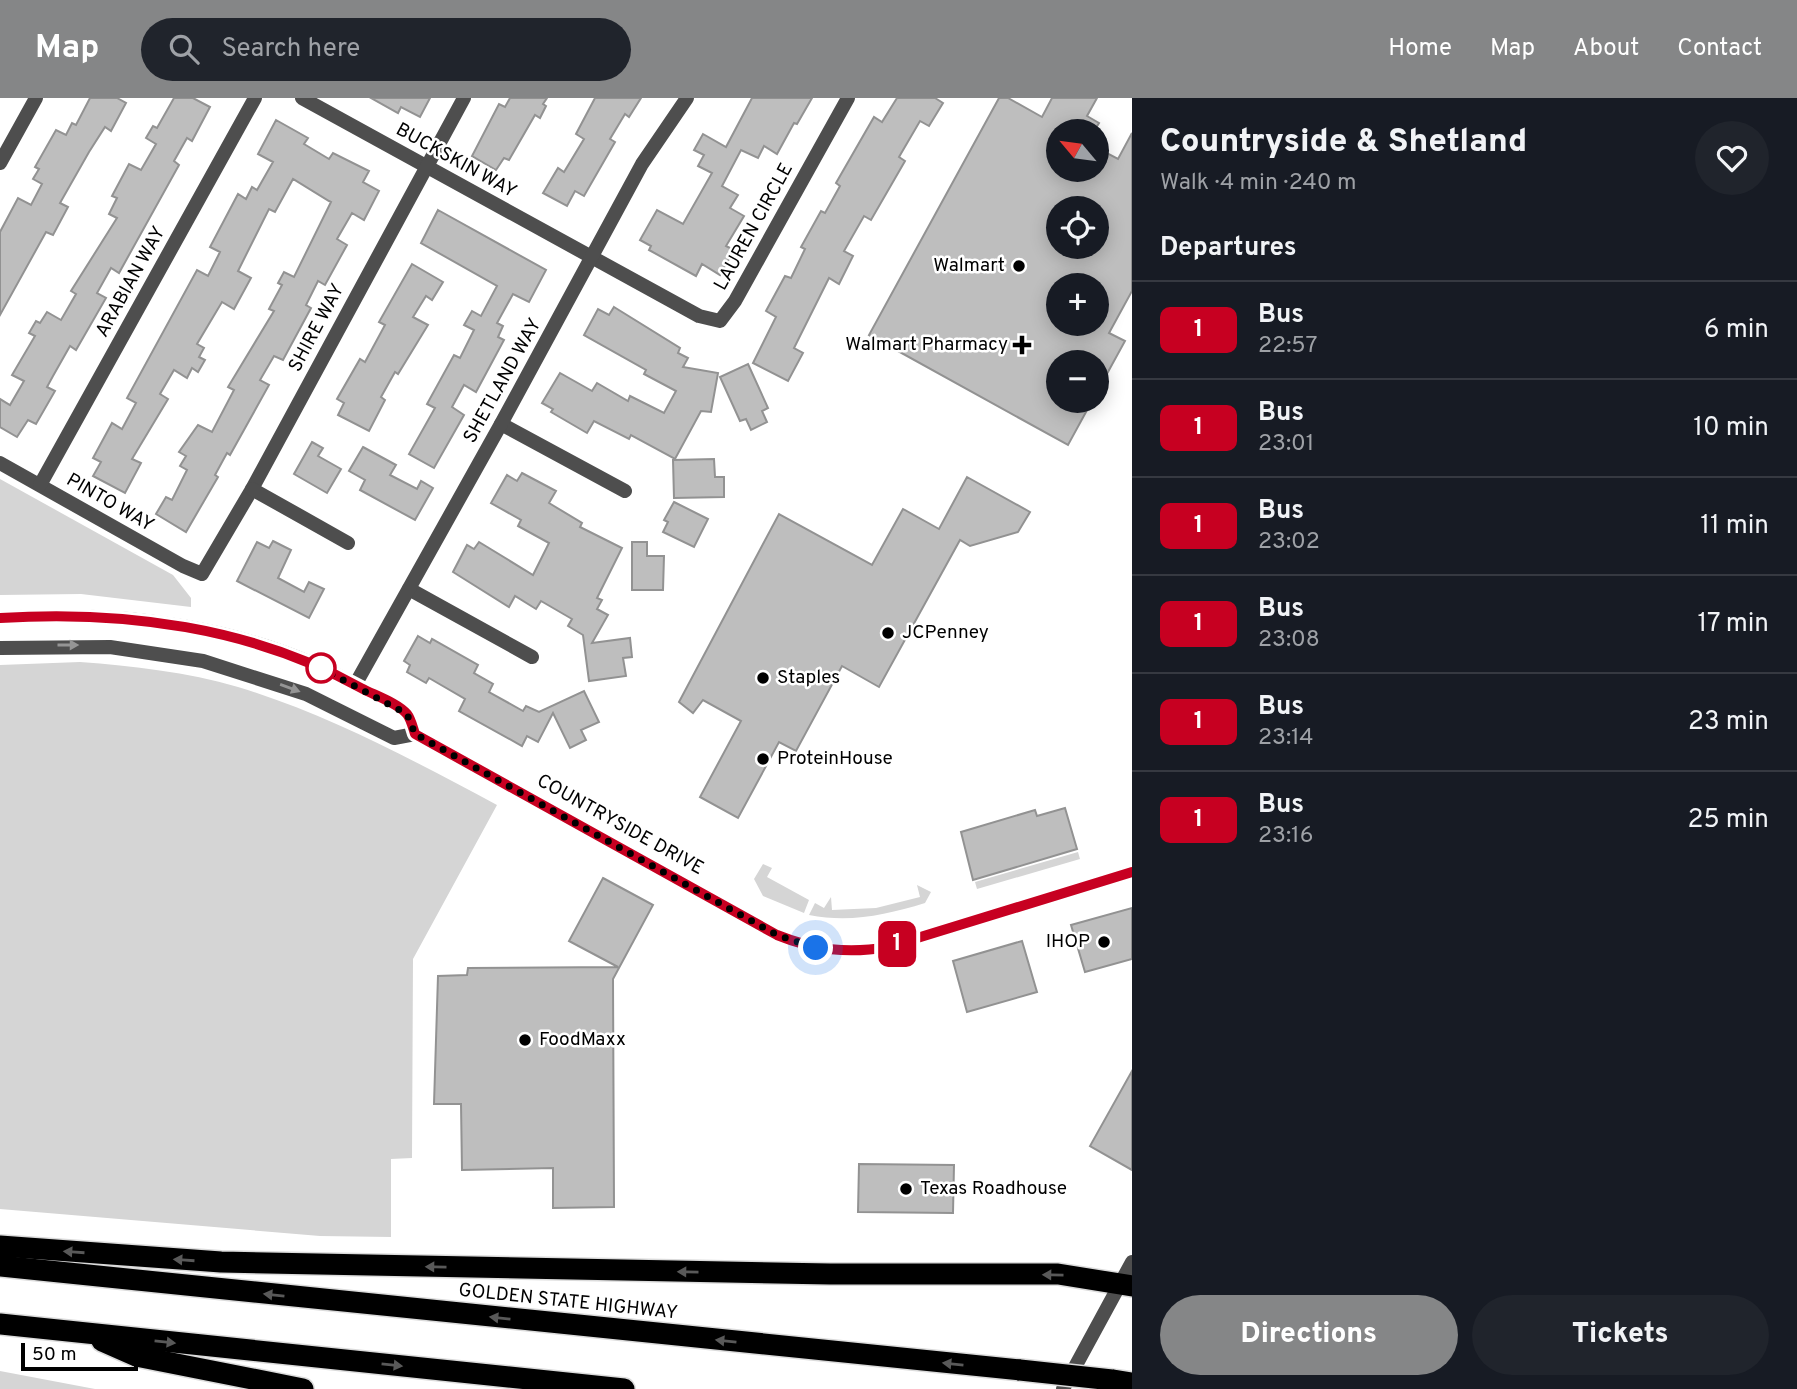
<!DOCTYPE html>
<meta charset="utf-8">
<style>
:root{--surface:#171b24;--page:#20242c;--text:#f1f3f6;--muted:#9ea1a6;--line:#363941;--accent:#858687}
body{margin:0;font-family:Overpass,sans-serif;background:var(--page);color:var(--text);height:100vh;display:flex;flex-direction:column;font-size:26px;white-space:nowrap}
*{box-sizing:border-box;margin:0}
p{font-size:23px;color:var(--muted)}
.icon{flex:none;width:38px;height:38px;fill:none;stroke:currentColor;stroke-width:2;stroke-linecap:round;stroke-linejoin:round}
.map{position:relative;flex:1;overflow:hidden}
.side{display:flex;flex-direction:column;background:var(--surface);width:665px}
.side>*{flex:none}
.badge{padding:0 14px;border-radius:10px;font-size:24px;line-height:46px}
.needle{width:46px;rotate:299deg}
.fabs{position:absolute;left:1046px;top:21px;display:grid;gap:14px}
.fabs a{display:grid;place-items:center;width:63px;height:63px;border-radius:50%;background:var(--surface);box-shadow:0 4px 18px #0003;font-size:35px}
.scale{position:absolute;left:21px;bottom:18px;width:117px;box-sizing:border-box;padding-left:7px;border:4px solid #000;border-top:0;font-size:19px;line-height:24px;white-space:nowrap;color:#000;-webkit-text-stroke:5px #fff;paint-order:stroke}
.you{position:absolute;width:35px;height:35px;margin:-18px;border:5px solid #fff;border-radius:50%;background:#1a73e8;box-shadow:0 0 0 10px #1a73e833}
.map>.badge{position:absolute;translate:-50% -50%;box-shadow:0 0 0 4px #fff}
h2{padding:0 28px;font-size:26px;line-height:63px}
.round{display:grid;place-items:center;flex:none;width:74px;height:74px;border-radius:37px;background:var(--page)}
.head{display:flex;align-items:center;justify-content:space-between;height:119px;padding:0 28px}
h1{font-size:33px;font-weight:800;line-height:52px}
.cta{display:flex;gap:14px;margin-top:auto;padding:14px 28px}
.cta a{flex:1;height:80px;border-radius:42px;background:var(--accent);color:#fff;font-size:28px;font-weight:800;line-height:80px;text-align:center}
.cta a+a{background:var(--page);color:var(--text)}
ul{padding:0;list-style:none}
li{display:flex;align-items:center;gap:21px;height:98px;padding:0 28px;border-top:2px solid var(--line)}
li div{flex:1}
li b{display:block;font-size:26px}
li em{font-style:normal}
li .badge{min-width:77px;font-weight:700;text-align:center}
header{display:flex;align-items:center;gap:42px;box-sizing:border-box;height:98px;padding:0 35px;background:var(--accent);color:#fff}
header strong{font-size:33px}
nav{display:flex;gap:38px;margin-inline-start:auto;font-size:24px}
.search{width:490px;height:63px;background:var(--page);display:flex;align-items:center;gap:18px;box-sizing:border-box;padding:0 24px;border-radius:38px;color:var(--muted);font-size:26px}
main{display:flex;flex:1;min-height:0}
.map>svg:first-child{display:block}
.green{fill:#d5d5d5}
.building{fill:#bebebe;stroke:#929292;stroke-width:2;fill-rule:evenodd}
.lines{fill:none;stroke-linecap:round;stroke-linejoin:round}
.motorway-casing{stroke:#dbdbdb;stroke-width:24}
.minor{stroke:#4e4e4e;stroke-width:14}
.tertiary{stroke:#4e4e4e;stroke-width:14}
.motorway{stroke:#000;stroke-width:21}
.motorway-bridge-casing{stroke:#dbdbdb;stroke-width:24;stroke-linecap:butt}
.motorway-bridge{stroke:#000;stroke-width:21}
.oneway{fill:#959595}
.oneway2{fill:#595959}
.line-casing{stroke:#fff;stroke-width:16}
.line{stroke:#c70021;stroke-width:10}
.walk{stroke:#000;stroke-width:7;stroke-dasharray:0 12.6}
.poi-dot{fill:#000;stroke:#fff;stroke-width:2.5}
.stop-dot{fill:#fff;stroke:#c70021;stroke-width:3.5}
.labels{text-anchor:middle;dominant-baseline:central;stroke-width:5;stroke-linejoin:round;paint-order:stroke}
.street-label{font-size:19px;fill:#000;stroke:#fff}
.poi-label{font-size:19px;fill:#000;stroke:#fff;text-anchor:start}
</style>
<header>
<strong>Map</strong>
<div class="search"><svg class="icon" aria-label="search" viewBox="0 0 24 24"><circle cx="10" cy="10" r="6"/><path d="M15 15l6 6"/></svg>Search here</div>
<nav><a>Home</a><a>Map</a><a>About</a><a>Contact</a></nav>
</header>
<main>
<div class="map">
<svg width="1132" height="1291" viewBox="0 0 1132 1291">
<rect width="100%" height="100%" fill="#fff"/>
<g class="green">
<path d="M0,381L173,477L191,500V509L81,496L0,497Z"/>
<path d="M80,564C133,568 187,574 238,589C329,617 413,662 497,707L413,861L412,1060L391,1061V1139L320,1138L0,1111V567Z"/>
<path d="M1078,754L1080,761L977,791L975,784Z"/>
<path d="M763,766L772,770L767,779L809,802L804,815L763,798L754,781Z"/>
<path d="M917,787L931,794L925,805C886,817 850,825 809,817L815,805L824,810L831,799L832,812L876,810L920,799Z"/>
<path d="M0,1273L95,1291H0Z"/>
</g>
<g class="building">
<path d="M90,0H117L126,5L111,33L105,29L89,54L60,105L68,109L53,137L46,134L0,217V134L18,100L31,107L42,86L33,81L39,71L35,69L56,32L66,37L72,25L76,27Z"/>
<path d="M174,0H193L210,9L192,43L187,40L174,63L179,67L119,175L111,170L97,195L106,200L76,252L70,248L53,278L47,289L55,293L36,326L28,322L17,339L0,329V301L10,307L24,283L12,277L35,238L29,235L36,223L40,225L47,214L61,222L76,196L71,193L117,120L109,116L117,100L112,98L129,66L141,72L156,46L146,40L153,28L157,30Z"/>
<path d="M371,0H430L420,19L401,9L398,15Z"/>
<path d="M510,0H547L543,6L546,8L540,20L535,17L509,62L504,60L496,72L472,58L499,6L505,9Z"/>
<path d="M595,0H641L629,19L625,16L610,41L615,44L584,98L575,93L567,108L543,95L558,70L564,74L584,41L576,36Z"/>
<path d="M752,0H812L797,26L794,25L777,56L764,48L758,60L741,52L722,88L738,97L730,110L744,118L726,148L734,152L720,177L702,166L696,178L649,152L651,148L640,142L657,112L683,126L712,75L698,68L704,57L694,52L703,36L726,49Z"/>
<path d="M897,0H935L943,5L929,28L920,23L899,59L905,63L871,122L864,118L844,153L853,158L839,186L829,180L794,250L803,255L788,283L753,265L776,219L766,213L785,178L791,180L805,151L801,149L821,113L825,115L840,88L836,85L874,19L882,24Z"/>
<path d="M999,0H1008L1042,19L1052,0H1097L1087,18L1099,25L1094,33H1059V72H1097V50L1118,61L1132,35V193L1109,235L1125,243L1097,294V264H1059V303H1092L1068,347L869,237ZM1059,110H1097V149H1059ZM1059,187H1097V226H1059Z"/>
<path d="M276,22L308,40L304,46L329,61L333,55L369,73L363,84L379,93L364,122L352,115L337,141L347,147L325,187L318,183L306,207L311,210L283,262L274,258L260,282L269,287L230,357L227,355L215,377L218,379L186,434L156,416L166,399L172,402L187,372L180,368L186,358L179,354L198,327L212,334L234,292L228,289L274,213L269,211L282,187L278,185L284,174L294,179L331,104L329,103L293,81L275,114L269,111L238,173L251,180L234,211L222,204L197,246L204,250L199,259L205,262L198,274L192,270L187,280L174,272L160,296L168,301L132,361L141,365L125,395L93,378L101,364L93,360L112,325L122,331L136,305L127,300L197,172L208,178L220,154L210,149L238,96L246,101L252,89L257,92L273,64L258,56Z"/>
<path d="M438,112L546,172L529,204L513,196L497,225L503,228L498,239L504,242L476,294L464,287L452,309L464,317L434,370L409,356L435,310L427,306L454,257L460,260L474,232L464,227L472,213L481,218L497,188L421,145Z"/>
<path d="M412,166L443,184L432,202L426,198L413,219L428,227L398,276L395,274L381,299L385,302L369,333L338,317L344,305L337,301L360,261L365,264L385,227L379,224Z"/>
<path d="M614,209L680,250L678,255L688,260L683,269L718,275L711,314L701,313L675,361L631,337L629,341L594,323L587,335L551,314L553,311L542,305L560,275L592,293L597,285L628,303L630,298L664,315L676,293L644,276L646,272L584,237L598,211L609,217Z"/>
<path d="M748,266L768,310L762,313L767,324L751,332L746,321L740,323L720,279Z"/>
<path d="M312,344L323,350L318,358L341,371L327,395L294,376Z"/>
<path d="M363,349L396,367L390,377L417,391L421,383L433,390L415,422L360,392L365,382L349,373Z"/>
<path d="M714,361L715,379H724V399L674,400L673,362Z"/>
<path d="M522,375L556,393L549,405L582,425L580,429L622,450L597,500L602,502L597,511L608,517L592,545L630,540L632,559L623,560L626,578L589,583L583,537L568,528L572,521L541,503L536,511L515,498L509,509L453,474L467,447L474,451L479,444L533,477L549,445L518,428L521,422L491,405L507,377L517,383Z"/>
<path d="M967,379L1030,414L1018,434L970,448L960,442L879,589L842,568L796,653L779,644L738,720L700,699L741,623L703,602L693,615L679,604L779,416L872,467L903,411L939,431Z"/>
<path d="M674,404L708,421L694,449L663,434L668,424L664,422Z"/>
<path d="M273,443L291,452L278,480L304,494L309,484L324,491L309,520L237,483L257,444L269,450Z"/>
<path d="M632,444H647V458H664L663,492H632Z"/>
<path d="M418,538L430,545L432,541L478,567L474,575L493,586L489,594L523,613L526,608L539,614L584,593L599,624L581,632L586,642L570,650L553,615L538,644L527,638L522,648L459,613L465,601L429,580L426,585L407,574L410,567L404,563Z"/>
<path d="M1065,710L1077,751L973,782L961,734L1035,712L1037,718Z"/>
<path d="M603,780L653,807L613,881L614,1109L553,1110V1070L462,1072L461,1006H434L438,878L467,877L468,870L618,869L569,843Z"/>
<path d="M1132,810V861L1085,874L1071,827Z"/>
<path d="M1022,843L1037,894L967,914L953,863Z"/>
<path d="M1132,973V1072L1090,1048Z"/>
<path d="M859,1066L954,1067L953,1115L858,1114Z"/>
</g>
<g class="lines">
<defs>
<g id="motorway">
<path d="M0,1148L221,1164L830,1176H1058L1132,1188"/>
<path d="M0,1168L1020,1272"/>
<path d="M0,1226L624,1291"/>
<path d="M102,1243L136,1258L303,1291"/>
<path d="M1112,1282L1132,1285"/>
</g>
</defs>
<use href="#motorway" class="motorway-casing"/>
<g class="minor">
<path d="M302,0L699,218L720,223L735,203L848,0"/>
<path d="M0,65L36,0"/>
<path d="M501,326L625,393"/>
<path d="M0,365L183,468L202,476L252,391L464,0"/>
<path d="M40,387L255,0"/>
<path d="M252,391L348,445"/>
<path d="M409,491L532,559"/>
<path d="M355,587L501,326L642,66L687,0"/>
</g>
<g class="tertiary">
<path d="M0,520C122,512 253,528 361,590C374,597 398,605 407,616C411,621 413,630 415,636L777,837C814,852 848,855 888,849L1132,774"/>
<path d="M0,550L110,549L203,563L306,596L394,640L415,636"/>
<path d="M1063,1291L1132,1164"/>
</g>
<use href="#motorway" class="motorway"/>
<defs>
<path id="motorway-bridge" d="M1020,1272L1112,1282"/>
</defs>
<use href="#motorway-bridge" class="motorway-bridge-casing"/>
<use href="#motorway-bridge" class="motorway-bridge"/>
</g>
<defs><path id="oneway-solid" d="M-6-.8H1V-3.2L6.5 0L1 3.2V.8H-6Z" transform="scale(1.75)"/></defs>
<g class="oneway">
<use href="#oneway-solid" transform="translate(68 547)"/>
<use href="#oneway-solid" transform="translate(290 590) rotate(20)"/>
</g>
<g class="oneway2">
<use href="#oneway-solid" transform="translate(74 1154) rotate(-176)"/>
<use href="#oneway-solid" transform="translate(184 1162) rotate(-176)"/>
<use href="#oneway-solid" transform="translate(436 1169) rotate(-179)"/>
<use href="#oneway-solid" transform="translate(688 1174) rotate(-179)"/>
<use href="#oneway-solid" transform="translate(1053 1177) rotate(-179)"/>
<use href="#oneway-solid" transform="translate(274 1197) rotate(-174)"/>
<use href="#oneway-solid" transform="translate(500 1220) rotate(-174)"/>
<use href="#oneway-solid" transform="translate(726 1243) rotate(-174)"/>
<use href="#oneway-solid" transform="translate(165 1244) rotate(6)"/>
<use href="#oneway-solid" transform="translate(953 1266) rotate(-174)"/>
<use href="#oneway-solid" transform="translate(392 1267) rotate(6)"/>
</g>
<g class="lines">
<defs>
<path id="line" d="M0,520C123,512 252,529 361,590C374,597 398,605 407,616C411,621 413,630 415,636L777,837C814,852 848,856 888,849L1132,774"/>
</defs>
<use href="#line" class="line-casing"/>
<use href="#line" class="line"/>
<path class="walk" d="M321,570L407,616L415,636L777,837L816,850"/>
</g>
<g class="poi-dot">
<circle cx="1019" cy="168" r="7"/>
<path d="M1018.5 236.5h7v7h7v7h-7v7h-7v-7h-7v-7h7z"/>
<circle cx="888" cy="535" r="7"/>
<circle cx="763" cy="580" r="7"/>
<circle cx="763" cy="661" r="7"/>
<circle cx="1104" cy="844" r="7"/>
<circle cx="525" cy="942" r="7"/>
<circle cx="906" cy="1091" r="7"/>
</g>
<circle class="stop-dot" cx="321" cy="570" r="14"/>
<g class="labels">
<g class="street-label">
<text transform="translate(456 63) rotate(29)">BUCKSKIN WAY</text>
<text transform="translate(754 129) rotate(-61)">LAUREN CIRCLE</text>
<text transform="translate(131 184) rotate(-61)">ARABIAN WAY</text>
<text transform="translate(317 230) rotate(-62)">SHIRE WAY</text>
<text transform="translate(503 283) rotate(-61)">SHETLAND WAY</text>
<text transform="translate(110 405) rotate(30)">PINTO WAY</text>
<text transform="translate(620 727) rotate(29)">COUNTRYSIDE DRIVE</text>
<text transform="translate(568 1204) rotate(6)">GOLDEN STATE HIGHWAY</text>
</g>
<g class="poi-label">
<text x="1005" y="168" text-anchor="end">Walmart</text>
<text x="1008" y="247" text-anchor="end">Walmart Pharmacy</text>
<text x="902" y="535">JCPenney</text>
<text x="777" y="580">Staples</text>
<text x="777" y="661">ProteinHouse</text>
<text x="1090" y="844" text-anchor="end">IHOP</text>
<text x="539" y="942">FoodMaxx</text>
<text x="920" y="1091">Texas Roadhouse</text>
</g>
</g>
</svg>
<div class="fabs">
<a><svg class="needle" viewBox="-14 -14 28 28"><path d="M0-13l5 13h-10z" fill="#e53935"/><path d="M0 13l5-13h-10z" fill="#9ea1a6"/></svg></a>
<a><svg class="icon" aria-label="locate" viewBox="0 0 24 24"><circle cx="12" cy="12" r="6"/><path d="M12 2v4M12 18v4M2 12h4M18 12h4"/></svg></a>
<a>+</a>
<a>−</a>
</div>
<div class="scale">50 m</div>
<div class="you" style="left:816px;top:850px"></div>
<b class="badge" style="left:897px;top:846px;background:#c70021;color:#fff">1</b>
</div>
<section class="side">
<div class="head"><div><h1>Countryside &amp; Shetland</h1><p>Walk · 4 min · 240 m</p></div><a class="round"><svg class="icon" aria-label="heart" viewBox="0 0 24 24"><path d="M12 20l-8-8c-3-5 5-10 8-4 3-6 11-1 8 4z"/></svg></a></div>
<h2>Departures</h2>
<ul>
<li><span class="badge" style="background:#c70021;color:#fff">1</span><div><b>Bus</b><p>22:57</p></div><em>6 min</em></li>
<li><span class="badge" style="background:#c70021;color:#fff">1</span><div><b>Bus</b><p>23:01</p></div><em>10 min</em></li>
<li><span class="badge" style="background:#c70021;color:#fff">1</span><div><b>Bus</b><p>23:02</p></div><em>11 min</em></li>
<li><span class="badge" style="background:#c70021;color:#fff">1</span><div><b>Bus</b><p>23:08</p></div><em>17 min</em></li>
<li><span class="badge" style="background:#c70021;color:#fff">1</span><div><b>Bus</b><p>23:14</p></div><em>23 min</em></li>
<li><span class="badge" style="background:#c70021;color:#fff">1</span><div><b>Bus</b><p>23:16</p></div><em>25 min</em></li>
</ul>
<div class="cta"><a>Directions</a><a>Tickets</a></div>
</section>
</main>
